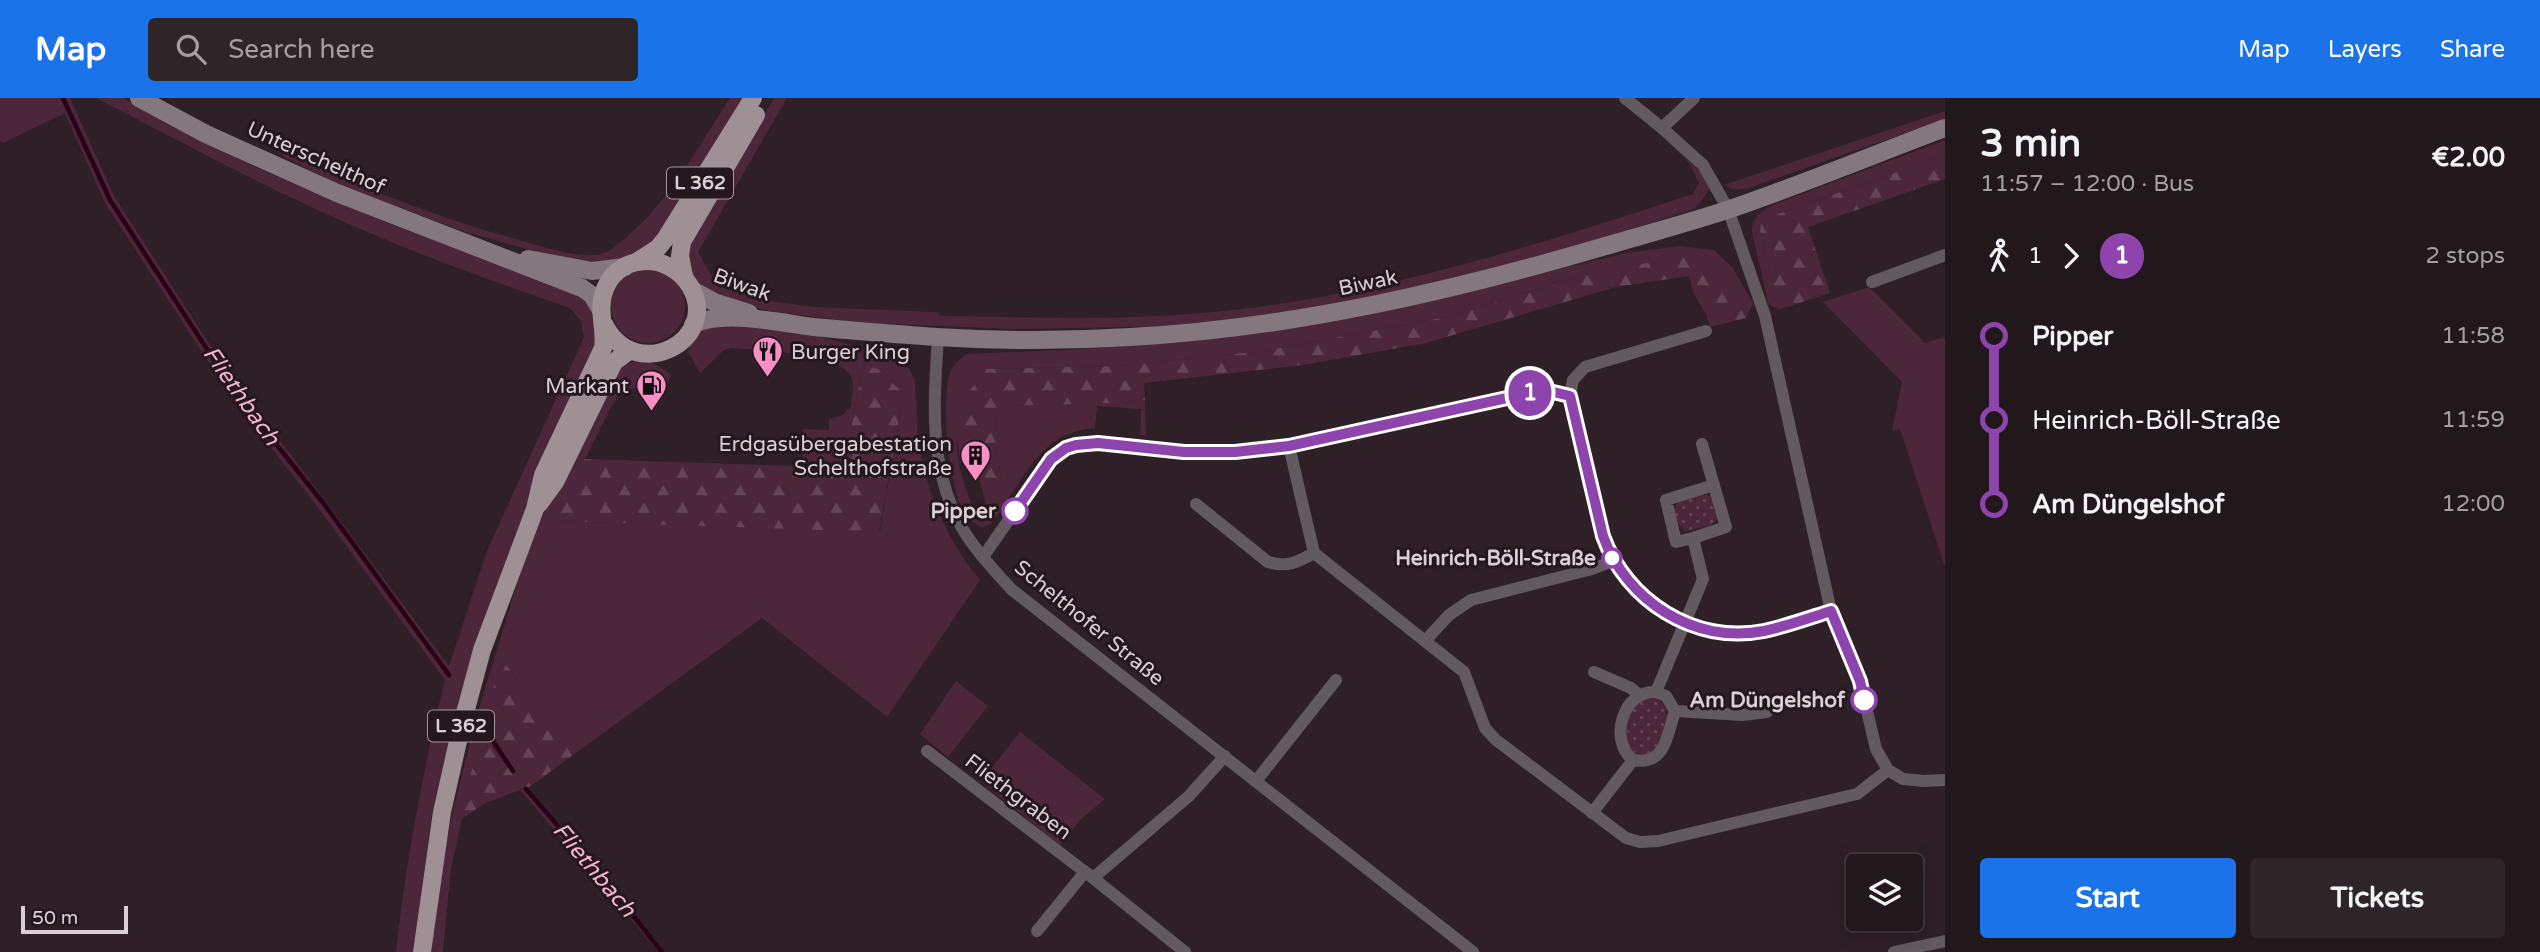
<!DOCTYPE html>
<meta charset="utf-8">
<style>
:root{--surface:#22181c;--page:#2e2529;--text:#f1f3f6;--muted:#a2a0a3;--line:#3f373b;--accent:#1a73e8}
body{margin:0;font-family:"Varela Round",sans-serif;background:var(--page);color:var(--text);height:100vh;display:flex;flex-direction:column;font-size:26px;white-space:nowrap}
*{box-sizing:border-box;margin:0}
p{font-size:23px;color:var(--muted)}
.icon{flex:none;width:38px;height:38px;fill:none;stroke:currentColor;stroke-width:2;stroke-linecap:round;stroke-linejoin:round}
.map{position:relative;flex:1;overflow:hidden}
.drawer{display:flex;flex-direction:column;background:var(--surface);width:595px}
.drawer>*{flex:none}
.badge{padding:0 14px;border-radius:23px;font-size:24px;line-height:46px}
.controls{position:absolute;left:1846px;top:756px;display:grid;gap:14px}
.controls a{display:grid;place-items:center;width:77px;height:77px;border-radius:7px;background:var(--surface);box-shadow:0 4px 18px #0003,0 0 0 2px var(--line);font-size:35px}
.scale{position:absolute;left:21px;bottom:18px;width:107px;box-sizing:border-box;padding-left:7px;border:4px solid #dad0d4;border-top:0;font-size:19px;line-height:24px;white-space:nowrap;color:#dad0d4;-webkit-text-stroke:5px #24171d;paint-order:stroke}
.map>.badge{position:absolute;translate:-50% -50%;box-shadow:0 0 0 4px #fff}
.legs{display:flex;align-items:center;gap:10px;height:77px;padding:0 35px;font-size:23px}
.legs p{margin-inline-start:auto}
.summary{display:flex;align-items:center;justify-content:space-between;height:119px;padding:0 35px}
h1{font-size:38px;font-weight:700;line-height:52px}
.cta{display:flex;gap:14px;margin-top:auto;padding:14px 35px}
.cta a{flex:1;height:80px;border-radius:7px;background:var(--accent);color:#fff;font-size:28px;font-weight:700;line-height:80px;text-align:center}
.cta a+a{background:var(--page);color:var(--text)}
ul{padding:0 35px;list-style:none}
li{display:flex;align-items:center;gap:24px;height:84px;font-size:26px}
li i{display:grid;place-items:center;width:10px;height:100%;margin:0 9px;background:currentColor}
li i::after{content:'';width:18px;height:18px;margin:-9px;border:5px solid;border-radius:50%;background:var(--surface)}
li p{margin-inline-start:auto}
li:first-child i{background:linear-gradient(#0000 50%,currentColor 0)}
li:last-child i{background:linear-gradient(currentColor 50%,#0000 0)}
header{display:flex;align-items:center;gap:42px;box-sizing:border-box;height:98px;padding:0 35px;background:var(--accent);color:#fff}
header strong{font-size:33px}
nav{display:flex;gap:38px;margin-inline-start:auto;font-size:24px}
.search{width:490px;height:63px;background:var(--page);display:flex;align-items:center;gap:18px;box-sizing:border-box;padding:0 24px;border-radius:7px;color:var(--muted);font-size:26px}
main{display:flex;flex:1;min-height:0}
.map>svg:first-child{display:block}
.grass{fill:#4b2739}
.forest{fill:url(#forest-firs)}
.park{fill:url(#park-dots)}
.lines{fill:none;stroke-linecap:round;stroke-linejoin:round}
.stream{stroke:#2a0019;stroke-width:4.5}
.street{stroke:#625a5e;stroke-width:12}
.secondary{stroke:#84787e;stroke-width:18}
.primary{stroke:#9f9096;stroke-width:18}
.line-1-casing{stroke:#fff;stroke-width:16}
.line-1{stroke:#8e44ad;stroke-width:10}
.stop-1-dot{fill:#fff;stroke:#8e44ad;stroke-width:3.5}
.labels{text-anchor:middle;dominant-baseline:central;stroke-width:6;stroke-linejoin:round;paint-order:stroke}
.shield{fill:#24171d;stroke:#a3989d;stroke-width:2}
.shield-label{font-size:19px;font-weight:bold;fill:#dad0d4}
.street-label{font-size:21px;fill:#dad0d4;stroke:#24171d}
.poi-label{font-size:21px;fill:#dad0d4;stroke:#24171d;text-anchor:end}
.stop-label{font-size:21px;font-weight:bold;fill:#dad0d4;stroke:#24171d;text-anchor:end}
.water-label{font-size:23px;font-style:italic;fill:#f6b3d3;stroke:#24171d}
</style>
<header>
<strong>Map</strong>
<div class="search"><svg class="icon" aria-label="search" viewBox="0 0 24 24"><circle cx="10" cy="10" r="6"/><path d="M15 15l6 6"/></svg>Search here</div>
<nav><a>Map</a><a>Layers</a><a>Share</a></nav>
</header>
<main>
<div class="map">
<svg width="1945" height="854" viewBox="0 0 1945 854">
<defs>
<pattern id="forest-firs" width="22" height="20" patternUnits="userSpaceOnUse" patternTransform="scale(1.75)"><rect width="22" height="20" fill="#4b2739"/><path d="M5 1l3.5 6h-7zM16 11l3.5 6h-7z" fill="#644555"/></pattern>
<pattern id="park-dots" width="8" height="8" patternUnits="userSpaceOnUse" patternTransform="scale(1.75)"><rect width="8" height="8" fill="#4b2739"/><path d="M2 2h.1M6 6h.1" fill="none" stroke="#644555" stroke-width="1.8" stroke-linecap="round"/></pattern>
</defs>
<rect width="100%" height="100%" fill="#2e2026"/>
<g class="grass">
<path d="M0,0H70L114,98L219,261L449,568L487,453L584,239L581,223L570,210C501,186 432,162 365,133C273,94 185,46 96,0H123L244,64L337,105L431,141L578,192L590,202L600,244L538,379L520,425L459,603L433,709L413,854H396C406,762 423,672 445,582L316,407L232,300L105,105L65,15L3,45L0,43Z"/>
<path d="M730,0H747L652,150L616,166L587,168L465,134L338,86L284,59L278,52C359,89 441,121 526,144C547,150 583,162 604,155C611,153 616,147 622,143C668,106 698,49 730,0Z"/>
<path d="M774,0H787L698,154L718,189L770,203L814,209L936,214L941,218C1028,219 1115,223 1201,215C1370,201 1533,148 1693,96L1699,85L1690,66L1664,40L1701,74L1710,91L1695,111L1495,173L1347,205L1185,228L1017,231L863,225L770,213L718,200L697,186L687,167L686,155Z"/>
<path d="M1945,13V21L1749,90L1734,92L1724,87Z"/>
<path d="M1945,42V57L1767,120L1761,125L1760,133L1778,212L1768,205L1752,134C1752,118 1760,114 1773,107Z"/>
<path d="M1679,148L1714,152L1733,170L1753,205L1746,220L1724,176L1595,174L1447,219L1263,253L1118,268L985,271C977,292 964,314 958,336C952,359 971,409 982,430C978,427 972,424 968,420C949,400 939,298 951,272C953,266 961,261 966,256L1084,251L1171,244L1355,220L1626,155Z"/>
<circle cx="648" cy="208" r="37"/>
<path d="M1869,189L1925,245L1945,239V469L1900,331L1892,333L1902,284L1823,204Z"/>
<path d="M715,224L819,238L884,256L909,271L915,282C917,308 916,336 922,362C931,405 952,449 980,482L887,619L762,520L573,657L502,561L518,676L513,677L482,631L451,770L443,854H430L441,769L454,709L475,624L529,446L596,309L618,269C641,260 652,261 671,277L667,286L648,291L623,290L610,311L554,423L880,433L902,304L906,298L863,267L847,353L839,366L827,369L802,367L803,331L829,332V321L843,317L851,308C851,300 854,289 852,281C846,255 756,252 732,250L724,252L700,275L688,254C692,239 702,231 715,224Z"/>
<path d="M1145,302L1146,338L1140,337L1141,311L1097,308L1095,330C1047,334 1033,365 1008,401L995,391L1001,382C997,356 987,330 1004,308L1119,305Z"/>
<path d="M956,583L988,608L948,659L920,636Z"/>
<path d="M1020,634L1105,701L1081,721L1060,747L981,684Z"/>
<path d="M527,689L601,774L664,854H659L520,692Z"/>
</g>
<g class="forest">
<path d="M1945,57V81L1808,129L1830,195L1778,212L1760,133L1761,125L1767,120Z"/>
<path d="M1683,159L1706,162L1724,176L1746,220L1710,229L1707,218L1693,194L1689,178L1616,189L1426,245L1303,267L1144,285L1145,302L1120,305L1004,308C987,330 997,356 1001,382L995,391L1008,401L993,424L982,430L972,411L986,407L975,362L960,365L957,339L960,306L985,271L1118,268L1263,253L1447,219L1595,174Z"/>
<path d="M863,267L878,271L906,298L902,304L879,434L554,423L584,361L826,369L839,366L847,353Z"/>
<path d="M502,561L573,657L531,688L485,705L460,722L482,630L513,677L518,676L483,625Z"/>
</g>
<g class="park">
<path d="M1701,397H1708L1713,400L1719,420L1709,428L1685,433L1676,423L1674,410L1678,404Z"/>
<path d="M1655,599C1676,612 1665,635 1655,653C1645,658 1639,658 1629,651C1625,633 1627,619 1637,603Z"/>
</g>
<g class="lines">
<g class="stream">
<path d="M63,0L110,102L236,296L324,406L449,577"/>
<path d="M483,628L513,673"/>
<path d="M526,691L603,780L662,854"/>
</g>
<g class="street">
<path d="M1625,0L1662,30"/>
<path d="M1694,0L1662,30L1703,67L1728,111L1765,218L1831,513L1860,583L1876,651L1888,672L1903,681L1923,683L1945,682"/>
<path d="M1872,184L1945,157"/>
<path d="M1706,233L1585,269L1573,282L1570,298L1603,437C1626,502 1694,547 1764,533C1787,528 1809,520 1831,513"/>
<path d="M938,239C934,303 928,369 961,428C974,451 993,471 1011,491L1473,854"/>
<path d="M1289,348L1314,455L1464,574L1485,630L1496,642L1626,740L1640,744L1658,743L1857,696L1888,672"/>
<path d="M1196,406L1268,464C1287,470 1298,464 1314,455"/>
<path d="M1693,440L1726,429L1702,346"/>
<path d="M983,459L1051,361L1066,350L1087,345L1184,354H1235L1289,348L1525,296L1549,293L1570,298"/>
<path d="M1425,543L1449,517L1471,502L1592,471L1613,463"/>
<path d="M1594,574L1631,590L1639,597"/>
<path d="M1675,613L1742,617L1767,614"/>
<path d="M927,653L1093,780L1185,854"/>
<path d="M1633,662C1608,642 1623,592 1656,594"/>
<path d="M1256,683L1336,582"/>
<path d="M1592,715L1633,662C1666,668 1667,637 1675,613L1666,598L1656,594L1703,481L1693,440L1676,444L1666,402L1714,387"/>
<path d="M1093,780L1189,698L1225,658"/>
<path d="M1037,833L1085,774"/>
<path d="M1894,854L1945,843"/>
</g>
<g class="secondary">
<path d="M139,0L206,36L337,95L582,190L592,197L601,212"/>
<path d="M528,161L592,173L625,169"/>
<path d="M692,192L714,204L749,215"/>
<path d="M693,227C720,211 783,225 814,229C854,233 895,236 936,239C1000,243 1066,243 1130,239C1296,230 1457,192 1616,145C1653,134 1691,124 1727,112C1801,87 1873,57 1945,30"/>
</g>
<g class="primary">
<path d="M638,163L658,150L666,140L753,0"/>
<path d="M684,178L680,158L682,144L756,17"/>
<path d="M539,406L555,384L614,264L629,253"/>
<path d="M422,854L442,714L461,630L482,552L535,411L543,377L603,250C606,233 598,215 603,197C614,155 668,152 690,188C722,242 635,288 604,226"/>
</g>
</g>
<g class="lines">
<defs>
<path id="line-1" d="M1015,413L1051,361L1066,350L1076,347L1098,345L1184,354H1235L1289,348L1525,296L1549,293L1570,298L1603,438C1626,502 1694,547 1764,533C1787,528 1809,520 1831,513L1860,583L1864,602"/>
</defs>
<use href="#line-1" class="line-1-casing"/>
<use href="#line-1" class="line-1"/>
</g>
<defs>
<symbol id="restaurant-pin" viewBox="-11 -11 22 30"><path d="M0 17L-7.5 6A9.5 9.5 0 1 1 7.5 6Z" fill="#fa8fc6" stroke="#24171d"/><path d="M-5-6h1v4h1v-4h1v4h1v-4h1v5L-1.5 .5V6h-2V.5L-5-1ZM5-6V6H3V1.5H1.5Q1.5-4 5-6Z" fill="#111"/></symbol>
<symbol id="fuel-pin" viewBox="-11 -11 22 30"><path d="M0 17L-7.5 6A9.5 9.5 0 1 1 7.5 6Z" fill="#fa8fc6" stroke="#24171d"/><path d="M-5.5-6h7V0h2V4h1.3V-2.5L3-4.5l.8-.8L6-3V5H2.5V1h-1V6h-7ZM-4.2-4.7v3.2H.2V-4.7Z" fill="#111"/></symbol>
<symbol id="building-pin" viewBox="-11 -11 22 30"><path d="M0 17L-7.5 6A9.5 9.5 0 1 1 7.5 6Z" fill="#fa8fc6" stroke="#24171d"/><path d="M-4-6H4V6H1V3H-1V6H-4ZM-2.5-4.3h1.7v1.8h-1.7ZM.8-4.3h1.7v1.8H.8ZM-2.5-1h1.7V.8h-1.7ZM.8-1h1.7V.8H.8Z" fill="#111"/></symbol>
</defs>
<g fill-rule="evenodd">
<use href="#restaurant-pin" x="750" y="236" width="35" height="47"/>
<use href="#fuel-pin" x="634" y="270" width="35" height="47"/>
<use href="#building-pin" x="958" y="340" width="35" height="47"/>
</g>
<g class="stop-1-dot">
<circle cx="1015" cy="413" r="12"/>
<circle cx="1612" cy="460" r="9"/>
<circle cx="1864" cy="602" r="12"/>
</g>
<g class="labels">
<g class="shield">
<rect x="667" y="69.5" width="66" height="31" rx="5"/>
<rect x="428" y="612.5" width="66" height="31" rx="5"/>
</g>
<g class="shield-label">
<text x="700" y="85">L 362</text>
<text x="461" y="628">L 362</text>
</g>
<g class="street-label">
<text transform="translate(316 60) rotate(24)">Unterschelthof</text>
<text transform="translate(1368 185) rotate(-12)">Biwak</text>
<text transform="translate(742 187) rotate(20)">Biwak</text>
<text transform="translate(1089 525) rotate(39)">Schelthofer Straße</text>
<text transform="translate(1018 699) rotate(37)">Fliethgraben</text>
</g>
<g class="poi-label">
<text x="791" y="254" text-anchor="start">Burger King</text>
<text x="629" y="288">Markant</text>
<text x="952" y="346">Erdgasübergabestation<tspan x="952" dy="24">Schelthofstraße</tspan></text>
</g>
<g class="stop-label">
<text x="996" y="413">Pipper</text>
<text x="1596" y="460">Heinrich-Böll-Straße</text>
<text x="1845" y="602">Am Düngelshof</text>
</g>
<g class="water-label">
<text transform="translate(241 298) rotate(55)">Fliethbach</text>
<text transform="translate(594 772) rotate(50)">Fliethbach</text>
</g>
</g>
</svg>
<div class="controls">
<a><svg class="icon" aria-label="layers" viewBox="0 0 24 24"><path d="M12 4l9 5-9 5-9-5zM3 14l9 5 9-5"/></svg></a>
</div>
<div class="scale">50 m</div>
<b class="badge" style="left:1530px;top:295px;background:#8e44ad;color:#fff">1</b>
</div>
<section class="drawer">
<div class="summary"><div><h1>3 min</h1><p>11:57 – 12:00 · Bus</p></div><b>€2.00</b></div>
<div class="legs"><svg class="icon" aria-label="walk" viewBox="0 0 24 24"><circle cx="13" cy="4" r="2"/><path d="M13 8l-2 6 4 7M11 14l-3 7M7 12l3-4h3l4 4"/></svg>1<svg class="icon" aria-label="forward" viewBox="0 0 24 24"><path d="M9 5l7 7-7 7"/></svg><b class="badge" style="background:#8e44ad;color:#fff">1</b><p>2 stops</p></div>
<ul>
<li><i style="color:#8e44ad"></i><b>Pipper</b><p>11:58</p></li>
<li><i style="color:#8e44ad"></i><span>Heinrich-Böll-Straße</span><p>11:59</p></li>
<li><i style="color:#8e44ad"></i><b>Am Düngelshof</b><p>12:00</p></li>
</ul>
<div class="cta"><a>Start</a><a>Tickets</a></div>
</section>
</main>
